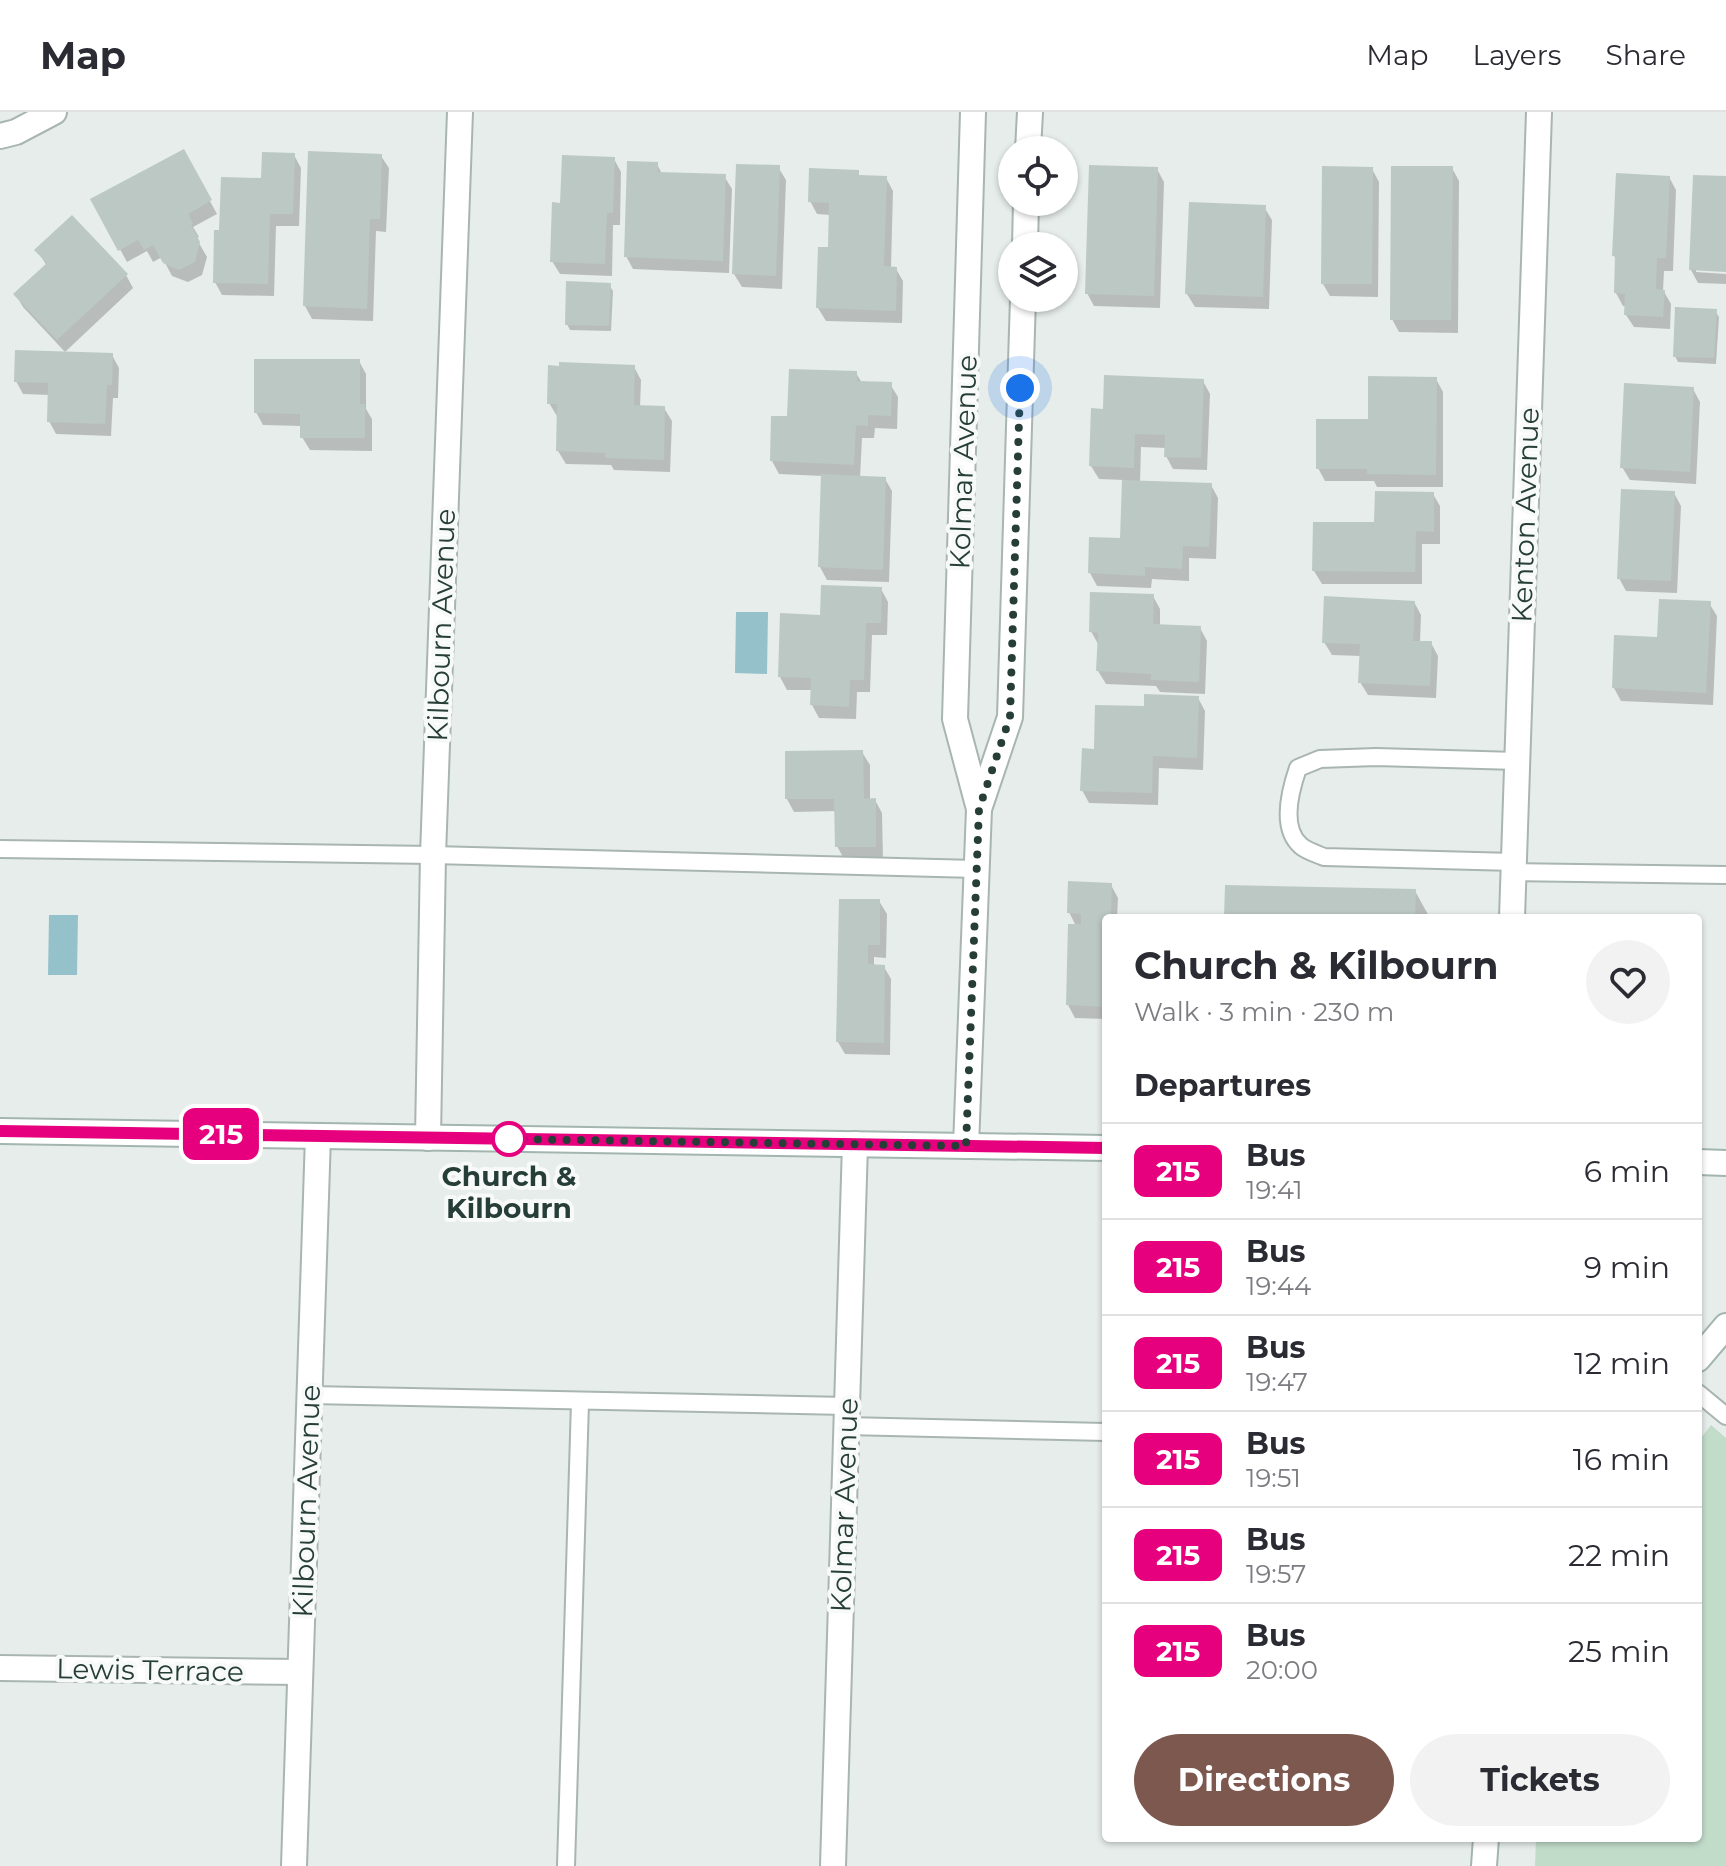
<!DOCTYPE html>
<meta charset="utf-8">
<style>
:root{--surface:#fff;--page:#f2f2f3;--text:#2b2b33;--muted:#7c7c81;--line:#e1e1e2;--accent:#7d584e}
body{margin:0;font-family:Montserrat,sans-serif;background:var(--page);color:var(--text);height:100vh;display:flex;flex-direction:column;font-size:30px;white-space:nowrap}
*{box-sizing:border-box;margin:0}
p{font-size:26px;color:var(--muted)}
.icon{flex:none;width:44px;height:44px;fill:none;stroke:currentColor;stroke-width:2;stroke-linecap:round;stroke-linejoin:round}
.map{position:relative;flex:1;overflow:hidden}
.details{position:absolute;left:1102px;top:802px;width:600px;height:928px;display:flex;flex-direction:column;background:var(--surface);border-radius:8px;box-shadow:0 2px 6px #0004}
.details>*{flex:none}
.badge{padding:0 16px;border-radius:12px;font-size:28px;line-height:52px}
.tools{position:absolute;left:998px;top:24px;display:grid;gap:16px}
.tools a{display:grid;place-items:center;width:80px;height:80px;border-radius:50%;background:var(--surface);box-shadow:0 2px 6px #0004;font-size:40px}
.you{position:absolute;width:40px;height:40px;margin:-20px;border:6px solid #fff;border-radius:50%;background:#1a73e8;box-shadow:0 0 0 12px #1a73e833}
.map>.badge{position:absolute;translate:-50% -50%;box-shadow:0 0 0 4px #fff}
h2{padding:0 32px;font-size:30px;line-height:72px}
.round{display:grid;place-items:center;flex:none;width:84px;height:84px;border-radius:42px;background:var(--page)}
.overview{display:flex;align-items:center;justify-content:space-between;height:136px;padding:0 32px}
h1{font-size:38px;font-weight:700;line-height:60px}
.button{display:flex;gap:16px;margin-top:auto;padding:16px 32px}
.button a{flex:1;height:92px;border-radius:48px;background:var(--accent);color:#fff;font-size:32px;font-weight:700;line-height:92px;text-align:center}
.button a+a{background:var(--page);color:var(--text)}
ul{padding:0;list-style:none}
li{display:flex;align-items:center;gap:24px;height:96px;padding:0 32px;border-top:2px solid var(--line)}
li div{flex:1}
li b{display:block;font-size:30px}
li em{font-style:normal}
li .badge{min-width:88px;font-weight:700;text-align:center}
header{display:flex;align-items:center;gap:48px;box-sizing:border-box;height:112px;padding:0 40px;background:var(--surface);border-bottom:2px solid var(--line)}
header strong{font-size:38px}
nav{display:flex;gap:44px;margin-inline-start:auto;font-size:28px}
.map>svg:first-child{display:block}
.green{fill:#c2dcca}
.water{fill:#95c1cb}
.shadow{fill:#0003}
.building{fill:#bcc8c3}
.lines{fill:none;stroke-linecap:round;stroke-linejoin:round}
.lane-casing{stroke:#a9b5b1;stroke-width:20}
.street-casing{stroke:#a9b5b1;stroke-width:28}
.secondary-casing{stroke:#a3b5af;stroke-width:28}
.lane{stroke:#fff;stroke-width:16}
.street{stroke:#fff;stroke-width:24}
.secondary{stroke:#fff;stroke-width:24}
.line-casing{stroke:#fff;stroke-width:18}
.line{stroke:#e6007e;stroke-width:12}
.walk{stroke:#273e38;stroke-width:8;stroke-dasharray:0 14.4}
.stop-dot{fill:#fff;stroke:#e6007e;stroke-width:4}
.labels{text-anchor:middle;dominant-baseline:central;stroke-width:8;stroke-linejoin:round;paint-order:stroke}
.street-label{font-size:28px;fill:#273e38;stroke:#f7faf8}
.stop-label{font-size:28px;font-weight:bold;fill:#273e38;stroke:#f7faf8}
</style>
<header>
<strong>Map</strong>
<nav><a>Map</a><a>Layers</a><a>Share</a></nav>
</header>
<div class="map">
<svg width="1726" height="1754" viewBox="0 0 1726 1754">
<rect width="100%" height="100%" fill="#e6edea"/>
<path class="green" d="M1711,1313L1726,1326V1754H1535L1536,1726H1698V1330Z"/>
<g class="water">
<path d="M736,500H768L767,562L735,561Z"/>
<path d="M49,803H78L77,863H48Z"/>
</g>
<g class="shadow">
<path d="M183,40L217,102L193,115L199,125L196,126L207,145L202,163L188,170L172,164L162,145L153,150L147,139L127,150L93,88Z"/>
<path d="M294,43L301,56L299,114H276L274,184L222,183L215,170L221,120Z"/>
<path d="M381,44L389,56L386,120L376,119L373,209L312,207L305,194Z"/>
<path d="M614,47L621,60L620,113H613L612,164L560,162L552,149L562,93Z"/>
<path d="M657,52L662,62L724,64L732,77L729,161L633,157L626,144Z"/>
<path d="M778,55L786,68L782,177L742,175L734,162Z"/>
<path d="M1452,56L1459,69L1458,221L1399,220L1392,207Z"/>
<path d="M1157,57L1164,70L1160,196L1094,194L1087,181Z"/>
<path d="M1372,57L1379,70L1378,185L1330,184L1323,172Z"/>
<path d="M858,60L860,65L886,66L893,79L891,156L896,157L903,169L902,211L826,209L818,196L830,137L831,103L817,102L810,89Z"/>
<path d="M1669,65L1676,78L1673,159H1664L1663,178L1671,192L1670,217L1634,215L1626,203L1627,194H1623L1616,181L1617,149L1614,144Z"/>
<path d="M1726,66V158L1696,156V160L1726,162V172L1698,171L1691,158Z"/>
<path d="M1264,95L1272,108L1269,197L1195,195L1187,182Z"/>
<path d="M37,138L126,163L133,176L65,240L23,195L16,183L47,154Z"/>
<path d="M609,173L613,179L611,219L570,218L567,212Z"/>
<path d="M1715,199L1719,205L1716,252L1678,250L1675,244Z"/>
<path d="M112,243L119,256L118,286H113L111,324L56,322L49,309L50,283L23,282L16,269Z"/>
<path d="M359,249L366,262V297L372,307V339L310,338L302,325V314L263,313L256,300Z"/>
<path d="M634,255L641,268L640,295L664,296L672,309L670,360L614,358L611,353L566,352L558,339L559,304H557L549,291Z"/>
<path d="M856,261L862,271L890,272L898,285L897,317L875,316L874,326H862L860,366L885,367L892,379L889,470L827,468L820,455L823,364L779,362L772,349L789,306Z"/>
<path d="M1436,267L1443,280V375H1377L1374,369H1325L1318,356L1370,309Z"/>
<path d="M1203,269L1210,282L1207,358L1173,357L1166,344V336L1141,335L1140,371L1211,373L1218,386L1216,447L1189,446V469L1152,467L1151,476L1097,474L1090,461L1122,428L1124,368L1099,367L1091,354L1105,299Z"/>
<path d="M1693,277L1700,290L1696,372L1630,368L1622,355Z"/>
<path d="M1674,381L1681,394L1677,481L1626,479L1619,466Z"/>
<path d="M1433,382L1440,394V432H1422V472H1322L1314,459L1376,412Z"/>
<path d="M881,477L888,490L887,523H872L870,580H857L856,607L819,606L812,593V578H787L780,565L822,505Z"/>
<path d="M1153,484L1160,497V514L1200,516L1207,529L1205,582L1160,580L1156,574L1106,572L1098,559V532L1091,519Z"/>
<path d="M1414,490L1421,503L1420,531H1431L1438,544L1436,586L1368,583L1360,570L1361,544L1332,543L1324,530Z"/>
<path d="M1709,491L1717,504L1713,593L1621,589L1614,576L1659,527Z"/>
<path d="M1198,586L1205,599L1203,658L1159,656L1158,693L1089,691L1082,678L1096,639L1146,596Z"/>
<path d="M862,640L870,653V689L875,688L882,701L883,747H844L837,734V699L794,700L787,687Z"/>
<path d="M1111,773L1118,786L1117,806H1106V907L1075,906L1068,893L1076,814L1069,800Z"/>
<path d="M1415,779L1430,806H1226Z"/>
<path d="M879,789L887,802L886,846L874,845V854L884,855L891,867L890,943L845,942L838,930Z"/>
</g>
<g class="building">
<path d="M184,37L212,88L188,102L193,112L191,113L200,130L195,150L179,158L163,151L153,133L144,138L138,128L118,139L90,87Z"/>
<path d="M308,39L382,42L380,107H370L367,197L303,194Z"/>
<path d="M262,40L295,41L293,102H270L268,172L213,171L214,118H219L221,65L261,66Z"/>
<path d="M562,43L615,45L613,101H607L605,152L550,150L552,90L560,91Z"/>
<path d="M627,49L658,50V60L726,62L723,149L624,145Z"/>
<path d="M736,52L780,53L776,164L732,162Z"/>
<path d="M1089,53L1158,55L1154,184L1085,182Z"/>
<path d="M1322,54L1373,55L1372,172H1321Z"/>
<path d="M1391,54H1453L1451,208H1390Z"/>
<path d="M809,56L859,58V63L887,64L884,154L897,155L896,199L816,196L818,135H828L829,91L808,90Z"/>
<path d="M1616,61L1670,64L1666,146H1657L1656,177L1665,178L1663,205L1624,203L1625,182L1614,181L1615,144H1612Z"/>
<path d="M1693,63L1726,64V160L1689,158Z"/>
<path d="M1189,90L1266,93L1263,185L1185,182Z"/>
<path d="M72,103L128,162L57,228L13,182L47,151L34,138Z"/>
<path d="M566,169L611,171L609,214L565,213Z"/>
<path d="M1675,195L1717,197L1714,246L1673,245Z"/>
<path d="M15,238L113,241L112,273H107L105,312L47,310L48,271L14,270Z"/>
<path d="M254,247H360V292H365V326H300V302L254,301Z"/>
<path d="M559,250L635,253L634,293L665,294L664,348L605,346V341L556,339L557,292H547L548,253L559,254Z"/>
<path d="M789,257L857,259V269L892,270L891,304L868,303V314L856,313L854,353L770,349L771,304H787Z"/>
<path d="M1104,263L1204,267L1201,346L1164,345L1165,323L1135,322L1134,356L1089,354L1091,296L1103,297Z"/>
<path d="M1368,264L1437,265L1436,363L1367,362V357H1316V307H1368Z"/>
<path d="M1624,271L1694,275L1690,360L1620,356Z"/>
<path d="M821,362L886,365L883,458L818,455Z"/>
<path d="M1122,368L1212,371L1209,435L1183,434L1182,457L1145,455V464L1088,461L1089,425L1120,426Z"/>
<path d="M1621,377L1675,379L1671,469L1617,467Z"/>
<path d="M1375,379L1434,380V420L1416,419L1415,460L1312,459L1313,410H1374Z"/>
<path d="M821,473L882,475L881,511H866L864,568H850L849,595L810,593L811,566L778,565L780,501L820,503Z"/>
<path d="M1090,480L1154,482L1153,512L1201,514L1199,570L1151,568V562L1096,559L1098,521L1089,520Z"/>
<path d="M1324,484L1415,489L1413,529H1432L1430,574L1358,571L1360,532L1322,531Z"/>
<path d="M1659,487L1711,489L1706,581L1612,576L1614,523L1657,525Z"/>
<path d="M1144,582L1199,584L1197,646L1153,644L1152,681L1080,679L1082,636L1094,637L1095,593L1144,594Z"/>
<path d="M863,638L864,687L876,686V735H835L834,687H785V639Z"/>
<path d="M1068,769L1112,771L1111,803L1109,802L1108,806H1106V895L1066,893L1068,812H1081V802L1067,801Z"/>
<path d="M1225,773L1416,777L1415,806H1224Z"/>
<path d="M839,787H880V833H868V852L885,853L884,931L836,930Z"/>
</g>
<g class="lines">
<defs>
<g id="lane">
<path d="M0,737L433,743L976,757"/>
<path d="M1514,750L1324,745C1317,742 1307,739 1301,734C1280,716 1290,679 1298,656L1320,647L1376,645L1517,649"/>
<path d="M1514,760L1726,763"/>
<path d="M1698,1281L1726,1304"/>
<path d="M310,1283L847,1294"/>
<path d="M846,1314L1106,1320"/>
<path d="M566,1754L580,1290"/>
</g>
<g id="street">
<path d="M973,0L955,607L979,697"/>
<path d="M0,24L16,20L54,0"/>
<path d="M1028,38L1030,0"/>
<path d="M1025,134L1026,90"/>
<path d="M1512,806L1539,0"/>
<path d="M428,1026L433,743L460,0"/>
<path d="M966,1034L979,697L1010,605L1023,186"/>
<path d="M0,1556L300,1560"/>
<path d="M294,1754L318,1024"/>
<path d="M833,1754L855,1032"/>
</g>
<g id="secondary">
<path d="M0,1019L1106,1036"/>
<path d="M1698,1050L1726,1051"/>
<path d="M1698,1247L1726,1214"/>
<path d="M1484,1754L1486,1726"/>
</g>
</defs>
<use href="#lane" class="lane-casing"/>
<use href="#street" class="street-casing"/>
<use href="#secondary" class="secondary-casing"/>
<use href="#lane" class="lane"/>
<use href="#street" class="street"/>
<use href="#secondary" class="secondary"/>
</g>
<g class="lines">
<defs>
<path id="line" d="M0,1019L1106,1036"/>
</defs>
<use href="#line" class="line-casing"/>
<use href="#line" class="line"/>
<path class="walk" d="M509,1027L966,1034L979,697L1010,605L1020,276"/>
</g>
<circle class="stop-dot" cx="509" cy="1027" r="16"/>
<g class="labels">
<g class="street-label">
<text transform="translate(963 350) rotate(-88)">Kolmar Avenue</text>
<text transform="translate(1525 403) rotate(-88)">Kenton Avenue</text>
<text transform="translate(441 513) rotate(-88)">Kilbourn Avenue</text>
<text transform="translate(306 1389) rotate(-88)">Kilbourn Avenue</text>
<text transform="translate(844 1393) rotate(-88)">Kolmar Avenue</text>
<text transform="translate(150 1558) rotate(1)">Lewis Terrace</text>
</g>
<g class="stop-label">
<text x="509" y="1064">Church &amp;<tspan x="509" dy="32">Kilbourn</tspan></text>
</g>
</g>
</svg>
<div class="tools">
<a><svg class="icon" aria-label="locate" viewBox="0 0 24 24"><circle cx="12" cy="12" r="6"/><path d="M12 2v4M12 18v4M2 12h4M18 12h4"/></svg></a>
<a><svg class="icon" aria-label="layers" viewBox="0 0 24 24"><path d="M12 4l9 5-9 5-9-5zM3 14l9 5 9-5"/></svg></a>
</div>
<div class="you" style="left:1020px;top:276px"></div>
<b class="badge" style="left:221px;top:1022px;background:#e6007e;color:#fff">215</b>
<section class="details">
<div class="overview"><div><h1>Church &amp; Kilbourn</h1><p>Walk · 3 min · 230 m</p></div><a class="round"><svg class="icon" aria-label="heart" viewBox="0 0 24 24"><path d="M12 20l-8-8c-3-5 5-10 8-4 3-6 11-1 8 4z"/></svg></a></div>
<h2>Departures</h2>
<ul>
<li><span class="badge" style="background:#e6007e;color:#fff">215</span><div><b>Bus</b><p>19:41</p></div><em>6 min</em></li>
<li><span class="badge" style="background:#e6007e;color:#fff">215</span><div><b>Bus</b><p>19:44</p></div><em>9 min</em></li>
<li><span class="badge" style="background:#e6007e;color:#fff">215</span><div><b>Bus</b><p>19:47</p></div><em>12 min</em></li>
<li><span class="badge" style="background:#e6007e;color:#fff">215</span><div><b>Bus</b><p>19:51</p></div><em>16 min</em></li>
<li><span class="badge" style="background:#e6007e;color:#fff">215</span><div><b>Bus</b><p>19:57</p></div><em>22 min</em></li>
<li><span class="badge" style="background:#e6007e;color:#fff">215</span><div><b>Bus</b><p>20:00</p></div><em>25 min</em></li>
</ul>
<div class="button"><a>Directions</a><a>Tickets</a></div>
</section>
</div>
